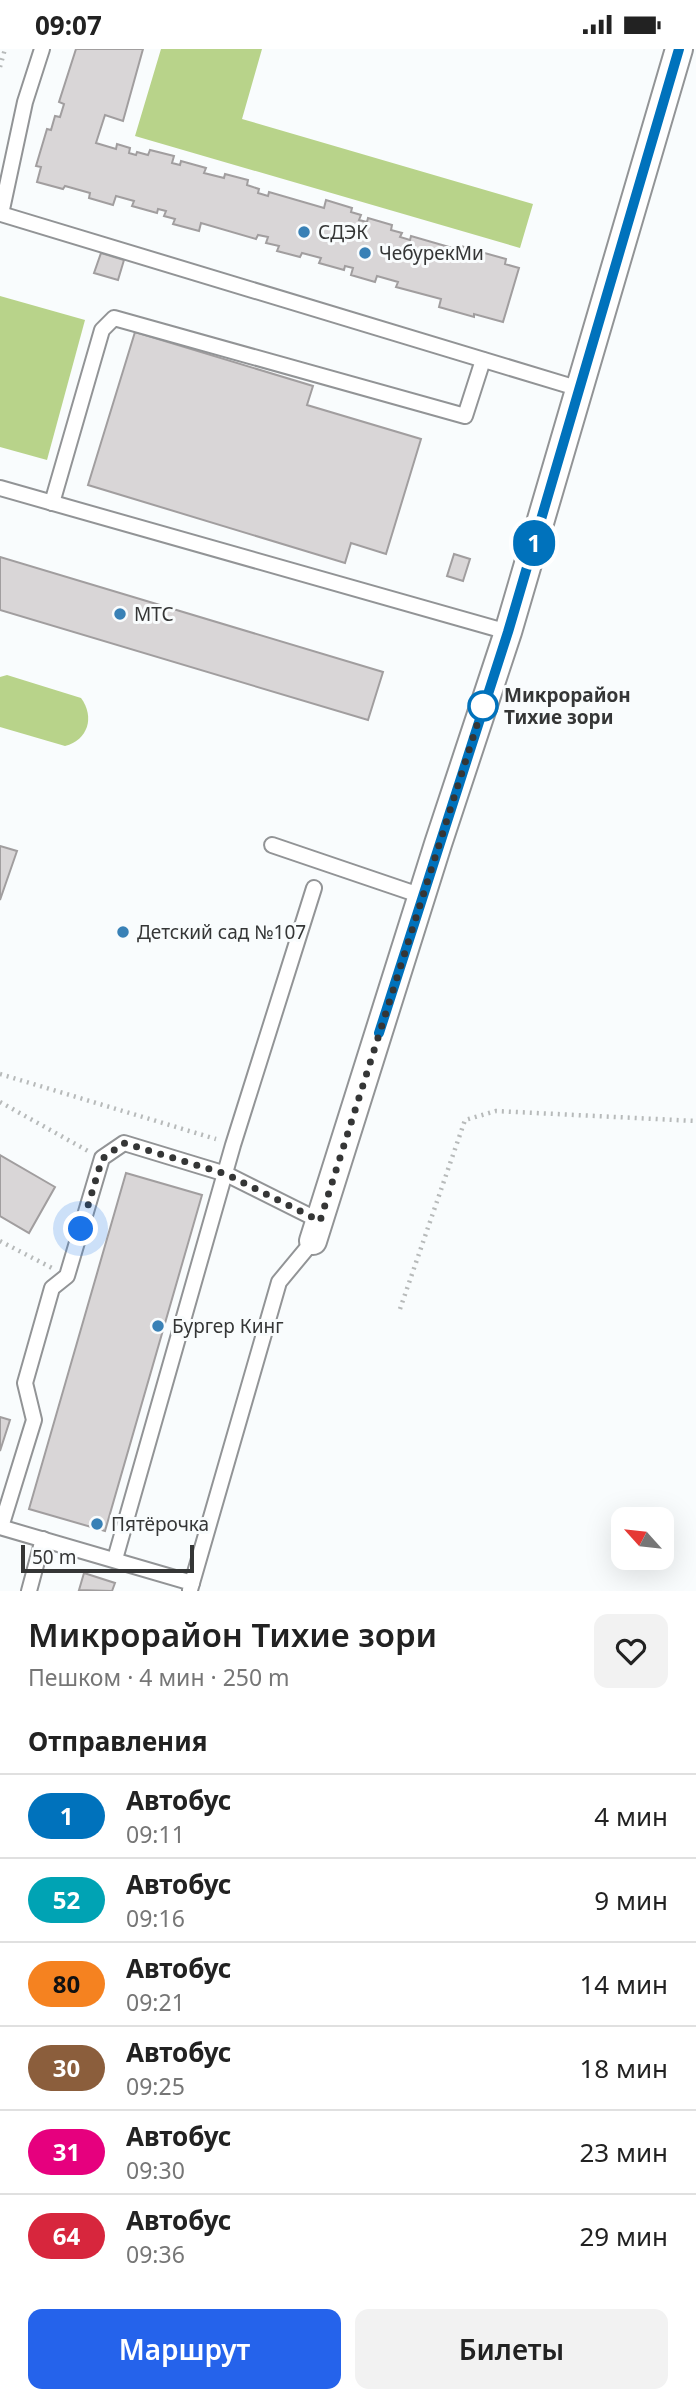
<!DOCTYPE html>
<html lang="ru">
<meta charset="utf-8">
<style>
:root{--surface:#fff;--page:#f2f2f2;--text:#222;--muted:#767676;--line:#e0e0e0;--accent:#2563eb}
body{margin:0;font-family:"Noto Sans",sans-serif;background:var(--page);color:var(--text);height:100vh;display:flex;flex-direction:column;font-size:26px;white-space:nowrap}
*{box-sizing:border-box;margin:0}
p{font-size:23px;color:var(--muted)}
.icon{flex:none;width:38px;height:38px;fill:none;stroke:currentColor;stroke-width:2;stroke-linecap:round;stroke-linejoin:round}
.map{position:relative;height:1542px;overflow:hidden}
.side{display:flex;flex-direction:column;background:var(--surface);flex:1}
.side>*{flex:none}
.badge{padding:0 14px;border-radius:23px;font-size:24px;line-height:46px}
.needle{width:46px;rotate:297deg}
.fabs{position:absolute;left:611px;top:1458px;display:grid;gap:14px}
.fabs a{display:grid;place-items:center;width:63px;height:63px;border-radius:14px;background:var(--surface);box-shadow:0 7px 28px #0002;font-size:35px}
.scale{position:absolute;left:21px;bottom:18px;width:173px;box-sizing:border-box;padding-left:7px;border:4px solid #353636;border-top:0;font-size:19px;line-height:24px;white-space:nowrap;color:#353636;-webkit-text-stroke:5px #f9fcfd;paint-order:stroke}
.you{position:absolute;width:35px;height:35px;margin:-18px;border:5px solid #fff;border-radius:50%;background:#1a73e8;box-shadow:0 0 0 10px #1a73e833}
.map>.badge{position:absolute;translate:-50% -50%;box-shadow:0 0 0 4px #fff}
h2{padding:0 28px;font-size:26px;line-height:63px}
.round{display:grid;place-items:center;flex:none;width:74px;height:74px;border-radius:14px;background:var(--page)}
.overview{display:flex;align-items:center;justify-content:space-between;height:119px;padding:0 28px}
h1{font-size:33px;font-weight:600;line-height:52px}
.action{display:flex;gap:14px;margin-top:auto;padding:14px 28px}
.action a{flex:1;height:80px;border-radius:14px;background:var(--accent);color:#fff;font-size:28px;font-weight:600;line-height:80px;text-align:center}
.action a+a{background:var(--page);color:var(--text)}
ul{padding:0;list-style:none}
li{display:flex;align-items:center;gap:21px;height:84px;padding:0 28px;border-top:2px solid var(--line)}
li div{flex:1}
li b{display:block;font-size:26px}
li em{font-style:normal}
li .badge{min-width:77px;font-weight:700;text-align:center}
.status{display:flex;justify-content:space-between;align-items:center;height:49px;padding:0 35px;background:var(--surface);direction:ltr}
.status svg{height:19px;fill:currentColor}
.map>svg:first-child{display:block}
.green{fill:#b8d38a}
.building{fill:#d9d6d7;stroke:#a19e9f;stroke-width:2}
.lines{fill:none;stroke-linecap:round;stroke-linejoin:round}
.lane-casing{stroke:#929496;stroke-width:18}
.street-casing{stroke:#929496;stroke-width:30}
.path{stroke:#b7baba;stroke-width:4.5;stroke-dasharray:2 5;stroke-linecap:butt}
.lane{stroke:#fff;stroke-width:14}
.street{stroke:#fff;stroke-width:26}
.line-casing{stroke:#fff;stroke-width:16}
.line{stroke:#0072bc;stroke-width:10}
.walk{stroke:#353636;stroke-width:7;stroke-dasharray:0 12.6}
.poi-dot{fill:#3981b6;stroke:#f9fcfd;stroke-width:2.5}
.stop-dot{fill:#fff;stroke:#0072bc;stroke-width:3.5}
.labels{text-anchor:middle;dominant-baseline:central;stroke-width:6;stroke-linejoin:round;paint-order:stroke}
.poi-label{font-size:19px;fill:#353636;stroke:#f9fcfd;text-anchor:start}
.stop-label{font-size:19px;font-weight:bold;fill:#353636;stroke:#f9fcfd;text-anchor:start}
</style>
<div class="status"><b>09:07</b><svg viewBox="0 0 49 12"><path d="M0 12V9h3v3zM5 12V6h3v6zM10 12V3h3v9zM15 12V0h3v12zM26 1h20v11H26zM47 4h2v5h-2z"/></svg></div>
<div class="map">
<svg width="696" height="1542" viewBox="0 0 696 1542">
<rect width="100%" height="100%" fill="#f9fcfd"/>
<g class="green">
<path d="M161,0H262L242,70L533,155L520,199L135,87Z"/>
<path d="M0,247L85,271L47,411L0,398Z"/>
<path d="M7,626L81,649C95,668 88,691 65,697L0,678V628Z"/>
</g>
<g class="building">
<path d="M76,0H143L123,72L105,66L96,94L116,100L117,95L130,99L129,104L136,106L137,103L148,106L150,101L174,107L172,114L180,116L181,112L206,119L204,124L224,129L225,125L248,131L247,136L259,140L258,144L268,147L269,143L324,159L326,151L352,159L351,163L361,166L359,171L367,173L368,169L392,176L391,181L402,184L400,188L410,191L411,187L456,200L457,196L472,200L471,204L480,207L481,203L506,210L505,215L519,219L503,273L474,265V268L439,258L441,250L396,238L398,233L377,227L375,233L351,226L353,219L345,217L344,221L319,214L321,209L302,204L300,208L277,202L279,197L266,194L268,188L258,186L256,190L201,174L199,182L173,175L175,170L164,167L166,162L158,160L157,164L132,157L134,152L116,147L113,156L89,149L90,144L65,137L63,140L37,133L41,118L36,117L47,80L51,81L55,67L60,68L64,55L59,53Z"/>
<path d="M101,204L124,211L118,231L94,224Z"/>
<path d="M135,283L313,337L307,356L421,390L386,505L351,494L345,514L88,436Z"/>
<path d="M454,505L470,510L463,532L447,527Z"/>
<path d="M0,508L383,623L368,671L0,561Z"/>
<path d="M0,797L17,802L0,851Z"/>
<path d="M0,1106L55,1138L29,1184L0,1167Z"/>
<path d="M126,1124L202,1146L105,1482L29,1460Z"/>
<path d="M0,1368L10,1371L0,1402Z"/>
<path d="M84,1524L115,1534L112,1542L79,1541Z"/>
</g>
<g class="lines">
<defs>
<g id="lane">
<path d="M42,0L25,53L1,165L580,340"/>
<path d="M0,439L508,583"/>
<path d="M52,454L102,281L114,269L465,367L483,311"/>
<path d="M272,796L422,847"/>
<path d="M0,1478L192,1534L190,1541"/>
<path d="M1,1478L34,1371L25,1334L52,1239L67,1227L102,1109L124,1094L226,1125L320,1172"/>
<path d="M115,1510L233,1096L314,839"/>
<path d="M192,1534L279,1233L313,1192"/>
<path d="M29,1542L43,1490"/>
</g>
<path id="street" d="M313,1192L438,795L508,583L679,0"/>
</defs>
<use href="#lane" class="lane-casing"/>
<use href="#street" class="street-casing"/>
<g class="path">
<path d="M0,18L5,0"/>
<path d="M0,1025L216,1090"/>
<path d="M0,1053L88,1102"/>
<path d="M0,1192L52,1219"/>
<path d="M400,1260L465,1071L496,1062L696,1072"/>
</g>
<use href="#lane" class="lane"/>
<use href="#street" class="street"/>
</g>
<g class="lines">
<defs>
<path id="line" d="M379,984L508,583L679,0"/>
</defs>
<use href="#line" class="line-casing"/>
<use href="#line" class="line"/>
<path class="walk" d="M81,1180L102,1110L124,1094L226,1125L320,1172L483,657"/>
</g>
<g class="poi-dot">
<circle cx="304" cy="183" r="7"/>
<circle cx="365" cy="204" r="7"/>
<circle cx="120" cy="565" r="7"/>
<circle cx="123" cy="883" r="7"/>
<circle cx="158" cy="1277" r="7"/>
<circle cx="97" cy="1475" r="7"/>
</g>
<circle class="stop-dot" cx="483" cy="657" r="14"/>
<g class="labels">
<g class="poi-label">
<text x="318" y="183">СДЭК</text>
<text x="379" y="204">ЧебурекМи</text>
<text x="134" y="565">МТС</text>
<text x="137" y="883">Детский сад №107</text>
<text x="172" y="1277">Бургер Кинг</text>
<text x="111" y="1475">Пятёрочка</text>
</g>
<g class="stop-label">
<text x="504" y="646">Микрорайон<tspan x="504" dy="22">Тихие зори</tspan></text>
</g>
</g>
</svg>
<div class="fabs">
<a><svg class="needle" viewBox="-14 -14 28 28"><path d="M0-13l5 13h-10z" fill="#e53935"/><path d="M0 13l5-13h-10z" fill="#767676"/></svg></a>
</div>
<div class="scale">50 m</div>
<div class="you" style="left:81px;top:1180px"></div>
<b class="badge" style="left:534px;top:494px;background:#0072bc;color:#fff">1</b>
</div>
<section class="side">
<div class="overview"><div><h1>Микрорайон Тихие зори</h1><p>Пешком · 4 мин · 250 m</p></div><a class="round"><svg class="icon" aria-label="heart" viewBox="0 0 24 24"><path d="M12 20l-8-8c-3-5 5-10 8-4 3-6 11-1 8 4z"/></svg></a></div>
<h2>Отправления</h2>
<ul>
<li><span class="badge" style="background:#0072bc;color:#fff">1</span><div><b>Автобус</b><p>09:11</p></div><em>4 мин</em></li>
<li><span class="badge" style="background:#00a3b4;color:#fff">52</span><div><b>Автобус</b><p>09:16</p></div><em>9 мин</em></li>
<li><span class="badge" style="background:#f58220;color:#111">80</span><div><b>Автобус</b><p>09:21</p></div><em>14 мин</em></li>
<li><span class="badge" style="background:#8b5e3c;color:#fff">30</span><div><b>Автобус</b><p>09:25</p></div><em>18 мин</em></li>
<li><span class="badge" style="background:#e6007e;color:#fff">31</span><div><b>Автобус</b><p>09:30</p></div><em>23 мин</em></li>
<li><span class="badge" style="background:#d7263d;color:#fff">64</span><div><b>Автобус</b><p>09:36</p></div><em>29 мин</em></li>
</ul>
<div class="action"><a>Маршрут</a><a>Билеты</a></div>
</section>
